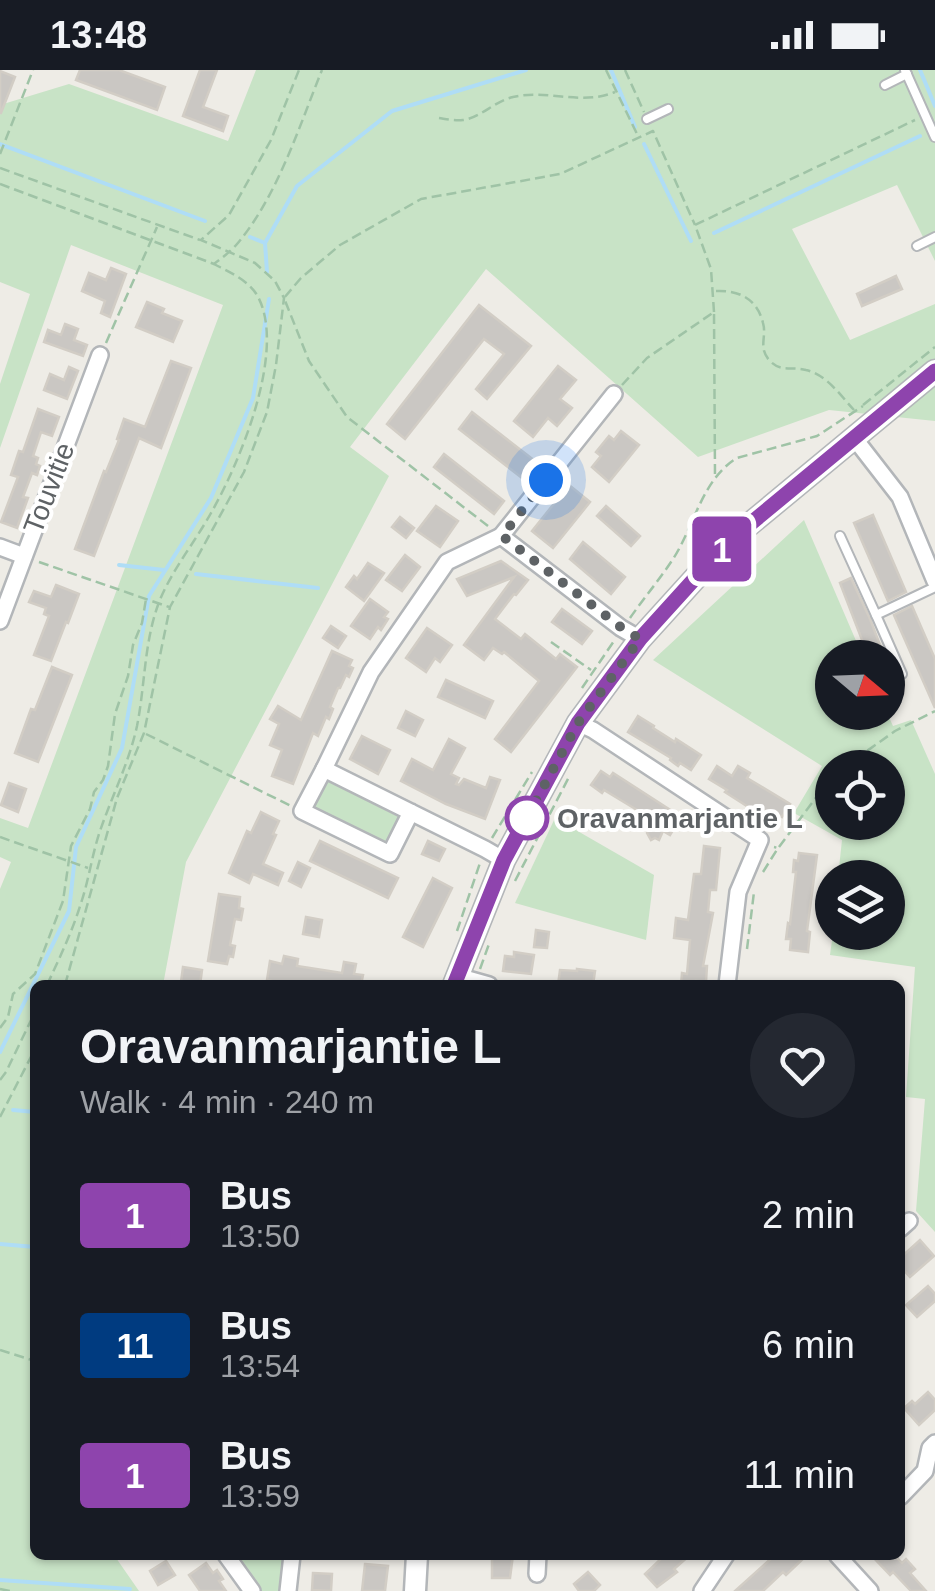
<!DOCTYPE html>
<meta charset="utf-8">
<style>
:root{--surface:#171b24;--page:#242831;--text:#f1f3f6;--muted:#9ea1a6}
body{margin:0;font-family:Arial,sans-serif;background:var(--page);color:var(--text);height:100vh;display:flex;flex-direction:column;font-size:38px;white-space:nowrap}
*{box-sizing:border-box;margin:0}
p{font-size:32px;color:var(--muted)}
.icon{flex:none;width:55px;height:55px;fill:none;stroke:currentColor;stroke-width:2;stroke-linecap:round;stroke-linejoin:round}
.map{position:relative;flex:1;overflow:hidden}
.side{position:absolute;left:30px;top:910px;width:875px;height:580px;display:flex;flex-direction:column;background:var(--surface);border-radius:15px;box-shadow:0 2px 8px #0004}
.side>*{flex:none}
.badge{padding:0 20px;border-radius:8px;font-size:35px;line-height:65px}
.needle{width:65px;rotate:109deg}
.controls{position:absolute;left:815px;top:570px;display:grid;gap:20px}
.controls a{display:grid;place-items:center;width:90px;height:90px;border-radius:50%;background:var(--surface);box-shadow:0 2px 8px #0004;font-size:50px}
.you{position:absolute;width:50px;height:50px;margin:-25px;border:8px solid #fff;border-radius:50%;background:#1a73e8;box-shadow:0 0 0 15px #1a73e833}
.map>.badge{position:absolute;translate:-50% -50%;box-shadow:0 0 0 5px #fff}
.round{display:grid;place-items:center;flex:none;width:105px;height:105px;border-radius:52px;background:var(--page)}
.headline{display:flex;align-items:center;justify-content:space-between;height:170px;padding:0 50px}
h1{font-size:48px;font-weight:700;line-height:75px}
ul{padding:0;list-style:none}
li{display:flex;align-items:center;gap:30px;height:130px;padding:0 50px}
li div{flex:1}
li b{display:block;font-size:38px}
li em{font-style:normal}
li .badge{min-width:110px;font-weight:700;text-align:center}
.status{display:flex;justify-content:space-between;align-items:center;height:70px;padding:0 50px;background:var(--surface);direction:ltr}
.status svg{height:28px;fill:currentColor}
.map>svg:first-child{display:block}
.green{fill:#c8e3c6;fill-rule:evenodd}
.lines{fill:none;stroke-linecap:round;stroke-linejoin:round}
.stream{stroke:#afddf6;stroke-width:4}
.building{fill:#cac7c3;stroke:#d2cdc5;stroke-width:2.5}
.lane-casing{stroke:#b3b6b9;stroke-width:12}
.street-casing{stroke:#b3b6b9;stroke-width:20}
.secondary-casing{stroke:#b3b6b9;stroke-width:25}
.path{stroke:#9fc3a6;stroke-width:2.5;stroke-dasharray:10 5;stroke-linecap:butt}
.lane{stroke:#fff;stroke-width:8}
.street{stroke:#fff;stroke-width:15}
.secondary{stroke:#fff;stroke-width:20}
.line-casing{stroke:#fff;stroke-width:22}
.line{stroke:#8e44ad;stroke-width:15}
.walk{stroke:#5e6265;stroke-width:10;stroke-dasharray:0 18}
.stop-dot{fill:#fff;stroke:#8e44ad;stroke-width:5}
.labels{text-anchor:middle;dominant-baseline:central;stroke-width:8;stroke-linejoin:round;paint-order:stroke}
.street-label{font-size:28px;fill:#5e6265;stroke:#fff}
.stop-label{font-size:28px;font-weight:bold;fill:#5e6265;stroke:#fff;text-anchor:start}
</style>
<div class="status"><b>13:48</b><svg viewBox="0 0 49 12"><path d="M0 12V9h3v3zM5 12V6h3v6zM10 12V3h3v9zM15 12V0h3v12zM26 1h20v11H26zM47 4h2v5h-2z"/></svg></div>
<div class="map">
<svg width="935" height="1521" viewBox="0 0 935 1521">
<rect width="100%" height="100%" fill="#eeece6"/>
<g class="green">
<path d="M256,0H935V191L897,115L792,159L850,270L935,234V351L829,340L698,387L486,199L350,377L389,406L186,792L163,915H35V1485H114L139,1521H0V819L11,792L0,787V748L28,758L223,235L71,175L0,378V314L30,224L0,212V35L69,14L228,71Z"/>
<path d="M804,450L863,587L832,588V642L887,643L893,656L911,650L935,704V1162L916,1141L925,1029L906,1027L915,897L830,885L833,863L888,862V808L838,807L842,770L794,743L822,696L653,590ZM832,698H888V752H832Z"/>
<path d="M327,710L399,747L386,774L313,738Z"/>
<path d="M555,748L654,805L646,870L515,833Z"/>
<path d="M237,1485H284L280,1521H261Z"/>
</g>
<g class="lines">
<g class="stream">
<path d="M611,0L635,57"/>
<path d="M920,0L935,36"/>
<path d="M0,74L205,151"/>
<path d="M644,74L691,171"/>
<path d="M714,163L920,66"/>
<path d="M250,167L265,173"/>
<path d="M267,202L265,173L297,116L392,41L526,0"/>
<path d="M119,495L164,500"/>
<path d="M196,504L318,518"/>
<path d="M0,982L69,841L76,777L122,678L149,526L211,428L253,328L269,229"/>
<path d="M13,1040L35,1042"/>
<path d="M0,1174L35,1177"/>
<path d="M0,1510L130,1519"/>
</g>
</g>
<g class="building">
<path d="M80,0H119L165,17L157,40L76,10Z"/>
<path d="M200,0H217L203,37L228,46L223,61L183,46Z"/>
<path d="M0,1L15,7L1,43H0Z"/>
<path d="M111,198L126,204L110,247L101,243L105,231L82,221L89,203L106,210Z"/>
<path d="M896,206L902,219L862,236L857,224Z"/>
<path d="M147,232L164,239L162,243L182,251L173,272L136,257Z"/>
<path d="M479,235L531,276L487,329L476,319L504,284L484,269L405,369L387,354Z"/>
<path d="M65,254L78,259L74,270L87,275L83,286L44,272L48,260L61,265Z"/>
<path d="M171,291L191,298L161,378L139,368L94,486L75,479L104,401L106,402L119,370L117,369L124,349L145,357Z"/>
<path d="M558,296L576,310L560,329L572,338L557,356L548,348L533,367L514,351Z"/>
<path d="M69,297L78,301L67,329L44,320L50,304L64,310Z"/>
<path d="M38,339L59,347L52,366L41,362L33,386L38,388L36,394L40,396L37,405L32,403L23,427L28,428L17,458L1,452L18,407L11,405L19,381L23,382Z"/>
<path d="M472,342L535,391L522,408L459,359Z"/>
<path d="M621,361L639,375L609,412L592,397L601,386L596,382L609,366L614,370Z"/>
<path d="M444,384L504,431L494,444L434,397Z"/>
<path d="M569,415L590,432L553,478L532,461Z"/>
<path d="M436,436L458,451L440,477L417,461Z"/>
<path d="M606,436L640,466L631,476L597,446Z"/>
<path d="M873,445L906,522L888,531L854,453Z"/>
<path d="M400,447L414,458L406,468L392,457Z"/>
<path d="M583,472L625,507L611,524L570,489Z"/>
<path d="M405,485L420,497L402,521L386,510Z"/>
<path d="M501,491L528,510L516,525L514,524L495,549L521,569L525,564L556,589L560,584L577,597L511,682L495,669L539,611L504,582L502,584L493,578L484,590L464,575L514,507L467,526L457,509Z"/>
<path d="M368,493L384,503L364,531L346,517L354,506L357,509Z"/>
<path d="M851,508L870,549L885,588H869L840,513Z"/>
<path d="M56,515L79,524L68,553L66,552L51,591L34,585L49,546L44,544L46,538L29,532L34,521L51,527Z"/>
<path d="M370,529L388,542L384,547L388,549L381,560L378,557L370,569L351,556Z"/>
<path d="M912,536L935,589V638L894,545Z"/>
<path d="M562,539L592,561L582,574L552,552Z"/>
<path d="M331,556L346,566L338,578L323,568Z"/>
<path d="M427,558L452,575L440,592L435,588L426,602L406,588Z"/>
<path d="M332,581L352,590L349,596L353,598L349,607L346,605L340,618H338L330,637L333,639L329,649L326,647L318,666L313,663L293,714L272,706L282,680L270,675L279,654L270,649L278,636L301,650Z"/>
<path d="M52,597L72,605L38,692L15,683L31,639L35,640Z"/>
<path d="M446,610L493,631L485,648L438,627Z"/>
<path d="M406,641L423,650L415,666L398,658Z"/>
<path d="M638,646L654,656L653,658L675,672L676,669L701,685L691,700L680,693L678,696L670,690L671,688L628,662Z"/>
<path d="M362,666L390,680L378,704L350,689Z"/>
<path d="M449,669L465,678L451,704L459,708L456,714L459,715L464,709L486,718L490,707L500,710L485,749L446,734L401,711L412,689L433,700Z"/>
<path d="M717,696L732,706L738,696L750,703L747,708L790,734L782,747L775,743L770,751L725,722L727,720L709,709Z"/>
<path d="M601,701L610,707L613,703L681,747L670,765L663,761L659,770L655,768L651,770L647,763L649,758L642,743L604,720L602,723L591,715Z"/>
<path d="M9,713L26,719L18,742L1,735Z"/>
<path d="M261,742L279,751L273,764L276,765L263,794L283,803L278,815L253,804L249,813L229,803L247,761L251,763Z"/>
<path d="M320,771L398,808L388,828L310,791Z"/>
<path d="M428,771L445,779L439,791L422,784Z"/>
<path d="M704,776L720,778L716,820H710L708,842L713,843L703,896H707L706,912L696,911V915H681L682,903L687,904L690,870L674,868L676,848L688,850L694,804H701Z"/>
<path d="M799,783L817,785L807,861L810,862L808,882L790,880L791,869H786L788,853L790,854L796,802H793L794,790L798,791Z"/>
<path d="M298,792L310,798L301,817L289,811Z"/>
<path d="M433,808L452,818L423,877L403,867Z"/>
<path d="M219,824L240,827L239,838L243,839L241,850L235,849L230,875L235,876L233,887L229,886L227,894L208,891Z"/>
<path d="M306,847L322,850L319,867L303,864Z"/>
<path d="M536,860L549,862L547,878L534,877Z"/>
<path d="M514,882L534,885L531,904L503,901L505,886L514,887Z"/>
<path d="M284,886L298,889L297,896L342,903L344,892L356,894L354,904L363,905L361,915H292L267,910L270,891L282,894Z"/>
<path d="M183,897L202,900L200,915L181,912Z"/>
<path d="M577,899L595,901L593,915H558L560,900L577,901Z"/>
<path d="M920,1170L934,1186L910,1207L900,1196V1188Z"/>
<path d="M928,1216L935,1224V1231L917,1247L906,1235Z"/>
<path d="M928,1322L935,1330V1340L919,1355L904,1338L912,1331L915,1334Z"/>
<path d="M495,1485H513L510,1508H492V1487Z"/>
<path d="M665,1485H690L674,1499L677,1502L657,1517L645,1504Z"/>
<path d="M775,1485H807L786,1505L783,1502L763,1521H735Z"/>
<path d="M871,1485H894L902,1493L906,1489L915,1499L910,1503L926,1521H911L893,1502L890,1505Z"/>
<path d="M166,1491L175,1505L158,1515L150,1501Z"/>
<path d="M206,1493L213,1503L217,1500L223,1509L219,1511L226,1521H200L189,1505Z"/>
<path d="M365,1494L388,1496L385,1521H362Z"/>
<path d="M588,1502L600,1515L594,1521H579L574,1514Z"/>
<path d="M313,1503L332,1504L331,1521L312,1520Z"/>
</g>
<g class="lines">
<defs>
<g id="lane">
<path d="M905,0L935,67"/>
<path d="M885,15L907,4"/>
<path d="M647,49L668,39"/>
<path d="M917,176L935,167"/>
<path d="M840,466L876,545"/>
<path d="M902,604L876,545L935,517"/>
</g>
<g id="street">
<path d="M855,369L900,427L935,511"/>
<path d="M501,466L614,324"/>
<path d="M0,477L24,486"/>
<path d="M0,551L100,285"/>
<path d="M578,653L593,660L760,770L738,822L727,915"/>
<path d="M324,699L371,602L447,492L501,466L621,558L640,569"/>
<path d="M411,742L390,784L302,741L324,699L485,779L504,790"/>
<path d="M457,906L489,915"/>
<path d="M900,1159L909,1151"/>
<path d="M900,1427L925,1401L930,1378L935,1373"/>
<path d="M226,1485L252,1521"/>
<path d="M837,1485L870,1521"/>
<path d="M537,1504L538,1485"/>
<path d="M288,1521L292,1485"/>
<path d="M702,1521L726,1485"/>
</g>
<g id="secondary">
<path d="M454,915L504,790L578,653L640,569L727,473L935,301"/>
<path d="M415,1521L417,1485"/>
</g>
</defs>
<use href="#lane" class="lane-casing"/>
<use href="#street" class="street-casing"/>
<use href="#secondary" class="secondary-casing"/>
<g class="path">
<path d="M606,0L638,66"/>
<path d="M625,0L644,42"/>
<path d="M439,48C446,49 455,51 463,50C480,48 495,31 513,27C546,19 582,36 615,22"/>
<path d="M0,84L33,0"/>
<path d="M0,98L200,170"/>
<path d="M0,114L214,194C222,188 231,181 237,174C277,127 299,57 322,0"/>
<path d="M716,221C738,220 757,228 763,253C767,267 758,277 769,290C781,303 791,296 806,300C827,305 840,325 854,340"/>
<path d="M714,242L711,199L695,155L915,50"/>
<path d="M106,273L157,157"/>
<path d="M622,315L647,288L714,242L715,406"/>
<path d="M863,335L935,277"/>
<path d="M488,456L347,347L309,291L284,228L301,208L340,175L421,129L560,104L653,61L695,155"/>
<path d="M39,492L169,537"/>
<path d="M630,548C644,528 660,509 673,489C694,457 702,409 737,388L817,366L863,336"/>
<path d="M551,572L591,600"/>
<path d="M582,618L614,571"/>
<path d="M146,664L291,736"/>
<path d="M843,698L895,661L935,641"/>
<path d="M0,767L88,798"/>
<path d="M492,768L532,702"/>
<path d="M779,777L832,706"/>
<path d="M763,802L778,778L774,777"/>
<path d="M515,811L569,707"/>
<path d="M457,861L480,793"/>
<path d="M747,879L754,822"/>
<path d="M480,899L489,874"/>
<path d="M47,915C60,887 73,860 82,830C89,808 92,786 99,764C111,728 129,693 137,656C145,616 144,574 158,535C169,504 195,472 211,443C239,394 288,279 257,225C248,210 229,202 214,194"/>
<path d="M65,915L117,728L144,663L170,537L244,402L267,342L276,295L284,228L275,211L255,193L201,170L229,145L271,70L299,0"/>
<path d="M0,958L8,947L13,924L35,904L63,831L71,776L90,739L94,722L103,710L108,696L115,644L128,606L133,575L142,553L146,529"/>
<path d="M0,1010L6,1002L35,942"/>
<path d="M0,1047L35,979"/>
<path d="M0,1280L35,1291"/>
<path d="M0,1519L10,1521"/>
</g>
<use href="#lane" class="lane"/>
<use href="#street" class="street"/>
<use href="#secondary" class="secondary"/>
</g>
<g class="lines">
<defs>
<path id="line" d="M454,915L504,790L578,653L640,569L727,473L935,301"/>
</defs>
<use href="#line" class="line-casing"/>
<use href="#line" class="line"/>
<path class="walk" d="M527,748L523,755L578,653L640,569L622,558L502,466L546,410"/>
</g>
<circle class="stop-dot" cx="527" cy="748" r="20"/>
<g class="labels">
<g class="street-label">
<text transform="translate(49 418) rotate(-69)">Touvitie</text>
</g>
<g class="stop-label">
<text x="557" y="748">Oravanmarjantie L</text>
</g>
</g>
</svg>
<div class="controls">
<a><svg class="needle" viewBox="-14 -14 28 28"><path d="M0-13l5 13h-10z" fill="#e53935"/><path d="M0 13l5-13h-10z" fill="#9ea1a6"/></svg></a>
<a><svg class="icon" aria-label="locate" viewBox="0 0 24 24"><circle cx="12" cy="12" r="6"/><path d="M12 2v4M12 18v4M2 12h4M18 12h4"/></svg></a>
<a><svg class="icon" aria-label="layers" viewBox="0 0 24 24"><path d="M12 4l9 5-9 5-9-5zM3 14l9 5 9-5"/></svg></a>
</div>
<div class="you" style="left:546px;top:410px"></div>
<b class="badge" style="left:722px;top:479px;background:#8e44ad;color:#fff">1</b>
<section class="side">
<div class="headline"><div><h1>Oravanmarjantie L</h1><p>Walk · 4 min · 240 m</p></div><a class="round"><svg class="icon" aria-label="heart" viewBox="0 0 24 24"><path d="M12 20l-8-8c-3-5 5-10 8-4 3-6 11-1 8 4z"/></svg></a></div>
<ul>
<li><span class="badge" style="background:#8e44ad;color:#fff">1</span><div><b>Bus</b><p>13:50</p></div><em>2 min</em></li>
<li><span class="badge" style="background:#003b80;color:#fff">11</span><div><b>Bus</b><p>13:54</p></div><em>6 min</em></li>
<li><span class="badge" style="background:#8e44ad;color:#fff">1</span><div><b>Bus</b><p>13:59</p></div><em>11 min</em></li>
</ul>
</section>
</div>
